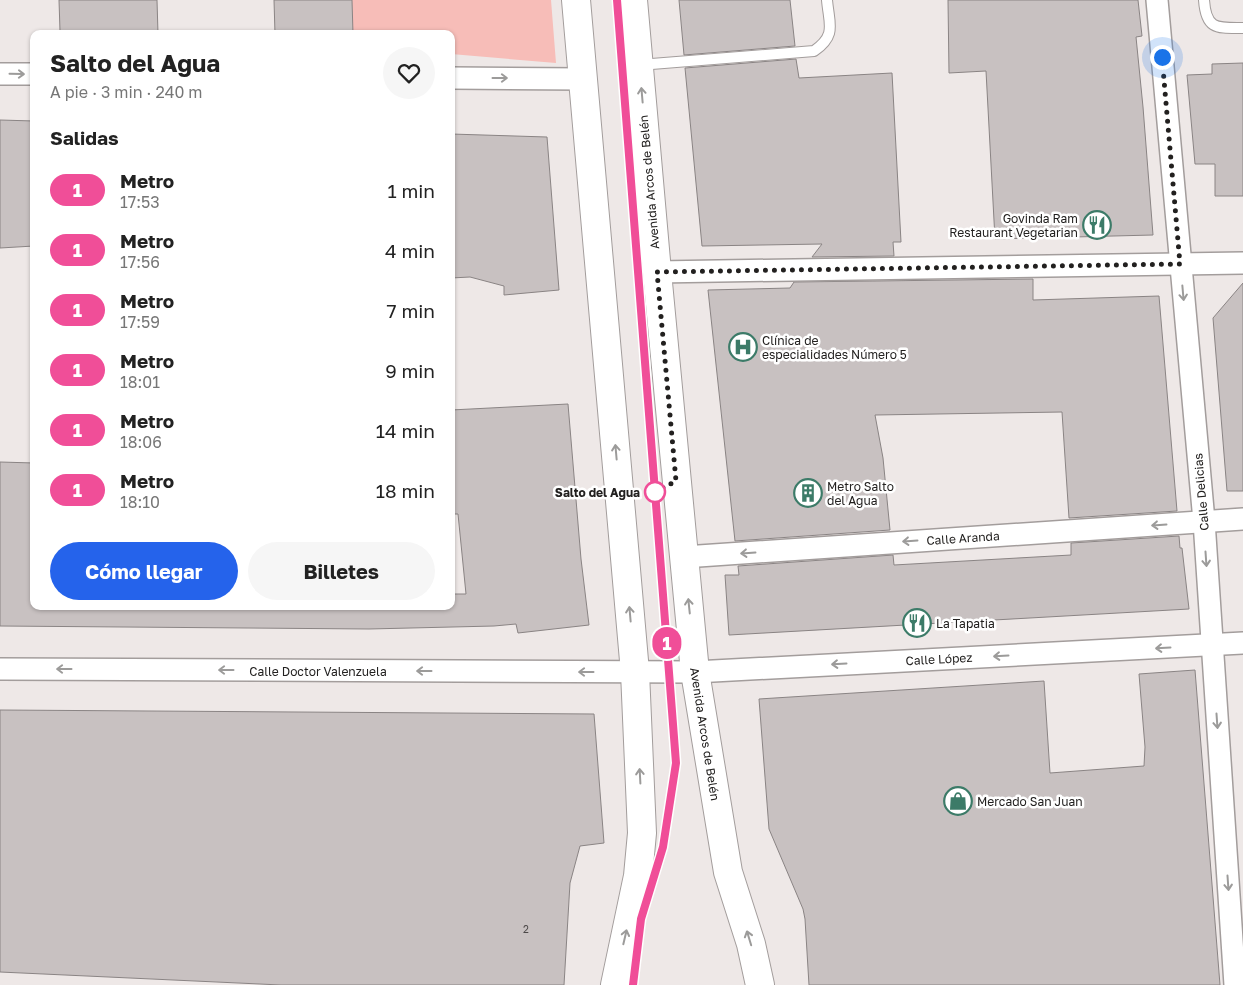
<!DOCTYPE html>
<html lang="es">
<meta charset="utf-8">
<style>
:root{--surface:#fff;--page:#f6f6f6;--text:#222;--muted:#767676;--accent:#2563eb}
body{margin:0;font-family:"Golos Text",sans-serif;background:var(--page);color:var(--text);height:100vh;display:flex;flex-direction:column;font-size:19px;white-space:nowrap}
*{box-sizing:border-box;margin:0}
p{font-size:16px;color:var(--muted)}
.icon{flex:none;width:28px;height:28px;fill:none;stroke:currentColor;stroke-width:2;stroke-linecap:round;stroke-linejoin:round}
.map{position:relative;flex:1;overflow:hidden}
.side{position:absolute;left:30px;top:30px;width:425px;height:580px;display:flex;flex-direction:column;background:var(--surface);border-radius:10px;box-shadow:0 1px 4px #0004}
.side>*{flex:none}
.badge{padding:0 10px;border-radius:16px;font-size:18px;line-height:32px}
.you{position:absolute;width:25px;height:25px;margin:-12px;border:4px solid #fff;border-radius:50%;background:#1a73e8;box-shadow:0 0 0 8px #1a73e833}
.map>.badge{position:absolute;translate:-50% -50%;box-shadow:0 0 0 2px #fff}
h2{padding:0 20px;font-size:19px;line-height:45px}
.round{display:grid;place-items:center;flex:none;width:52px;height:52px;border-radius:26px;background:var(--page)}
.overview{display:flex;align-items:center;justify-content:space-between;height:85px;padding:0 20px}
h1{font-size:24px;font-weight:700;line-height:38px}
.button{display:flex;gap:10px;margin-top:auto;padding:10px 20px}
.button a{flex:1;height:58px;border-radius:30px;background:var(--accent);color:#fff;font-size:20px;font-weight:700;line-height:58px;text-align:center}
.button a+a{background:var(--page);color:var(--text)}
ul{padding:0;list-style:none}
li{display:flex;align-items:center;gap:15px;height:60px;padding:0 20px}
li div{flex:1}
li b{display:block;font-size:19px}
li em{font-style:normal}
li .badge{min-width:55px;font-weight:700;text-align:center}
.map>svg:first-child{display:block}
.green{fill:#f7bdb8}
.building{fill:#c8c1c1;stroke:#8a8484}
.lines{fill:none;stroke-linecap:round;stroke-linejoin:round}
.service-casing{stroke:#a39d9c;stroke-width:12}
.minor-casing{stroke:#a39d9c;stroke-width:24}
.primary-casing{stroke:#a39d9c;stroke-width:30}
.service{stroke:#fff;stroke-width:10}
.minor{stroke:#fff;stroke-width:21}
.primary{stroke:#fff;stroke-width:28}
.oneway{stroke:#9c9b9a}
.line-casing{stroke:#fff;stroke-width:11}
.line{stroke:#f04e98;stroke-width:8}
.walk{stroke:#22201f;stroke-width:5;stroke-dasharray:0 9}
.stop-dot{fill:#fff;stroke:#f04e98;stroke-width:2.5}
.labels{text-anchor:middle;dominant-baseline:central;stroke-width:5;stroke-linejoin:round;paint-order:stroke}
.number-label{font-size:10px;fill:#4c4848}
.street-label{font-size:12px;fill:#22201f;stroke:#fff}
.poi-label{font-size:12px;fill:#22201f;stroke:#fff;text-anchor:start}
.stop-label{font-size:12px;font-weight:bold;fill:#22201f;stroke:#fff;text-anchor:end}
</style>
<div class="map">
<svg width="1243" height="985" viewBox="0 0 1243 985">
<rect width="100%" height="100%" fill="#eee8e7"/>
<path class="green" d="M348,0H551L556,63L451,54V34H349Z"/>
<g class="building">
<path d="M59,0H157L158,34L60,31Z"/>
<path d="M274,0H352L353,34H275Z"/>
<path d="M679,0H790L795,46L684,55Z"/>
<path d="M948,0H1138L1142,36L1136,37L1143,107L1153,235L995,239L986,71L949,73Z"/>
<path d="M796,59L799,78L892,73L901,242H893L894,256L812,257L822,244L702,246L685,68Z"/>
<path d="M1243,63V196H1215V164H1195L1187,75L1212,74V64Z"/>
<path d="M0,120L34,121V246L0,248Z"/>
<path d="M451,134L547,137L559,290L504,295V286L470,277L451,278Z"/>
<path d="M1033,279V300L1159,296L1177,511L1069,518L1062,412L875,415L883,458L890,530L735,541L708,290L790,288L794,282Z"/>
<path d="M1243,283V491H1227L1213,318Z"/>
<path d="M568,404L581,559L589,625L518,633L516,624L494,626L369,629L0,626V462L34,463V606H451V594H466L458,514H451V410Z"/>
<path d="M1179,536L1180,548H1182L1189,609L729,635L725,575H739L738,566L893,555L894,565L1071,555V543Z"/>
<path d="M1195,670L1220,985H809L805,919L803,909L769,829L759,699L1044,681L1050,773L1144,766L1145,747L1139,674Z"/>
<path d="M0,710L594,714L604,843L580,846L570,883L564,985H281L0,972Z"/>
</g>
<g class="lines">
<defs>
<g id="service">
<path d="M1204,0C1206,30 1217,28 1243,28"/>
<path d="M639,65L814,51C837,35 829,24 827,0"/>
</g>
<g id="minor">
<path d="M1157,0L1204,521L1235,985"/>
<path d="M0,74H34"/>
<path d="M451,78L583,79"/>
<path d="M657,272L1243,263"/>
<path d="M684,557L1243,519"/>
<path d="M0,669L695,672L1243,643"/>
</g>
<g id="primary">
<path d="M576,0L635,672L642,833L638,876L615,985"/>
<path d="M633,0L657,272L695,672L728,872L751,944L760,985"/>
</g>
</defs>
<use href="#service" class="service-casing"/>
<use href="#minor" class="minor-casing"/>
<use href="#primary" class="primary-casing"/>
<use href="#service" class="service"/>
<use href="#minor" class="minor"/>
<use href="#primary" class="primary"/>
</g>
<defs><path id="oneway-shaft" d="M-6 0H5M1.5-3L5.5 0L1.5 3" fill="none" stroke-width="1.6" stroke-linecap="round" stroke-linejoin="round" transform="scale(1.25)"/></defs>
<g class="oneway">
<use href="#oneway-shaft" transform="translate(17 74) rotate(1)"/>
<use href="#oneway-shaft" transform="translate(500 78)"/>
<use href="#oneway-shaft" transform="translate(642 95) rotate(-95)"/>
<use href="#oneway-shaft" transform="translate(1183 293) rotate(85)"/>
<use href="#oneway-shaft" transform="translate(616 452) rotate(-95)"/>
<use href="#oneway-shaft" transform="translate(1159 525) rotate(176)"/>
<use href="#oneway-shaft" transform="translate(910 541) rotate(176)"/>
<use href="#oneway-shaft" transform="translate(748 553) rotate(176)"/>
<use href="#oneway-shaft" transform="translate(1206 559) rotate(86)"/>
<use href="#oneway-shaft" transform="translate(689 606) rotate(-96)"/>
<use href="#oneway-shaft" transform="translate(630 614) rotate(-95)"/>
<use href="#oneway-shaft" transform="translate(1163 648) rotate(177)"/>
<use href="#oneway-shaft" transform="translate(1001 656) rotate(177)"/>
<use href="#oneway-shaft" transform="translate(839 664) rotate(177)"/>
<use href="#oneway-shaft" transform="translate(64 669) rotate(-180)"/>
<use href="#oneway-shaft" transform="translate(226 670) rotate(-180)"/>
<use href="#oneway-shaft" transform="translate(424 671) rotate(-180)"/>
<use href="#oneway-shaft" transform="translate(586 672) rotate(-180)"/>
<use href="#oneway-shaft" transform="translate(1217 721) rotate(86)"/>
<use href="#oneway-shaft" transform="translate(640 776) rotate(-93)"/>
<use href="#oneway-shaft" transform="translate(1228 883) rotate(86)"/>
<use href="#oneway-shaft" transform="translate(625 937) rotate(-77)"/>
<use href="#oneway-shaft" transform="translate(749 938) rotate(-107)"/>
</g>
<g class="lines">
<defs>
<path id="line" d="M617,0L676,763L663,847L641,919L633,985"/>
</defs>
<use href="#line" class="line-casing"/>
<use href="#line" class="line"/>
<path class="walk" d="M655,492L676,481L657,272L1180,264L1162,57"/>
</g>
<defs>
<symbol id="restaurant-ring" viewBox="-11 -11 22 22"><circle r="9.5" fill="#fff" stroke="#3c7b68" stroke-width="1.5"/><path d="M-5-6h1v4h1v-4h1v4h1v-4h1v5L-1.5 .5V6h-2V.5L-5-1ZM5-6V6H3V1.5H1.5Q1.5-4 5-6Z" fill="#3c7b68"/></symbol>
<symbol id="hospital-ring" viewBox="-11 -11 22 22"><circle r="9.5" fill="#fff" stroke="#3c7b68" stroke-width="1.5"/><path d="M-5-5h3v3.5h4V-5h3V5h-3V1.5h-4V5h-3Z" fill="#3c7b68"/></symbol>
<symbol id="building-ring" viewBox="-11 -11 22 22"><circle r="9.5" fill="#fff" stroke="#3c7b68" stroke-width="1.5"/><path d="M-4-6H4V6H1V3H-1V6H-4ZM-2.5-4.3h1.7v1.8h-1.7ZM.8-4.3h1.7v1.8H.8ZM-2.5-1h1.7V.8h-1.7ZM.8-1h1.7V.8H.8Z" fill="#3c7b68"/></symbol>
<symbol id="shop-ring" viewBox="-11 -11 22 22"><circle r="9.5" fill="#fff" stroke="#3c7b68" stroke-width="1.5"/><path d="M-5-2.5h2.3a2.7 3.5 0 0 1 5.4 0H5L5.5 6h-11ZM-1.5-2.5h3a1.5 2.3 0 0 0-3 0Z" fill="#3c7b68"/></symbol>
</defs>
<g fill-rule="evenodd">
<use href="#restaurant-ring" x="1081" y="209" width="32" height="32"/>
<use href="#hospital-ring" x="727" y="331" width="32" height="32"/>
<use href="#building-ring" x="792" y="477" width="32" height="32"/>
<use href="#restaurant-ring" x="901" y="607" width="32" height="32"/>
<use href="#shop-ring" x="942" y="785" width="32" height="32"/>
</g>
<circle class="stop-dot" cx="655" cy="492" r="10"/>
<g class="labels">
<g class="number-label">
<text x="526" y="929">2</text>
</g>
<g class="street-label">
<text transform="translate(649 182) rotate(-95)">Avenida Arcos de Belén</text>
<text transform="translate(1201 492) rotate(-95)">Calle Delicias</text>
<text transform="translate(963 538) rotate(-4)">Calle Aranda</text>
<text transform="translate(939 659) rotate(-3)">Calle López</text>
<text x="318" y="671">Calle Doctor Valenzuela</text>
<text transform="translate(705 734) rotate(81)">Avenida Arcos de Belén</text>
</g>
<g class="poi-label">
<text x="1078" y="218" text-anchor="end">Govinda Ram<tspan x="1078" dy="14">Restaurant Vegetarian</tspan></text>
<text x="762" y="340">Clínica de<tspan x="762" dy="14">especialidades Número 5</tspan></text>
<text x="827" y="486">Metro Salto<tspan x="827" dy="14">del Agua</tspan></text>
<text x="936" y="623">La Tapatia</text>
<text x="977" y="801">Mercado San Juan</text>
</g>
<g class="stop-label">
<text x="640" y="492">Salto del Agua</text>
</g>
</g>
</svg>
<div class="you" style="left:1162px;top:57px"></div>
<b class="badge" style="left:667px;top:643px;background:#f04e98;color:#fff">1</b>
<section class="side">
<div class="overview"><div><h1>Salto del Agua</h1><p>A pie · 3 min · 240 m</p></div><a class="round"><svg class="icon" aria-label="heart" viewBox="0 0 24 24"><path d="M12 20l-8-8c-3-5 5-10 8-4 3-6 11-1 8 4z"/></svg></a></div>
<h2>Salidas</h2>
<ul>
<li><span class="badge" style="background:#f04e98;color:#fff">1</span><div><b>Metro</b><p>17:53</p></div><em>1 min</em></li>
<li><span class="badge" style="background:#f04e98;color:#fff">1</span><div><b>Metro</b><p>17:56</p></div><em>4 min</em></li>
<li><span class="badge" style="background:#f04e98;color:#fff">1</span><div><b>Metro</b><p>17:59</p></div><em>7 min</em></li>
<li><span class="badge" style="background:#f04e98;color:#fff">1</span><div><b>Metro</b><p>18:01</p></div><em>9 min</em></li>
<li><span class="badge" style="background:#f04e98;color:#fff">1</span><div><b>Metro</b><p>18:06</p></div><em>14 min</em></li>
<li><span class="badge" style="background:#f04e98;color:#fff">1</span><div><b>Metro</b><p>18:10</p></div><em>18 min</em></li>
</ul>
<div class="button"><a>Cómo llegar</a><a>Billetes</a></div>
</section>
</div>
